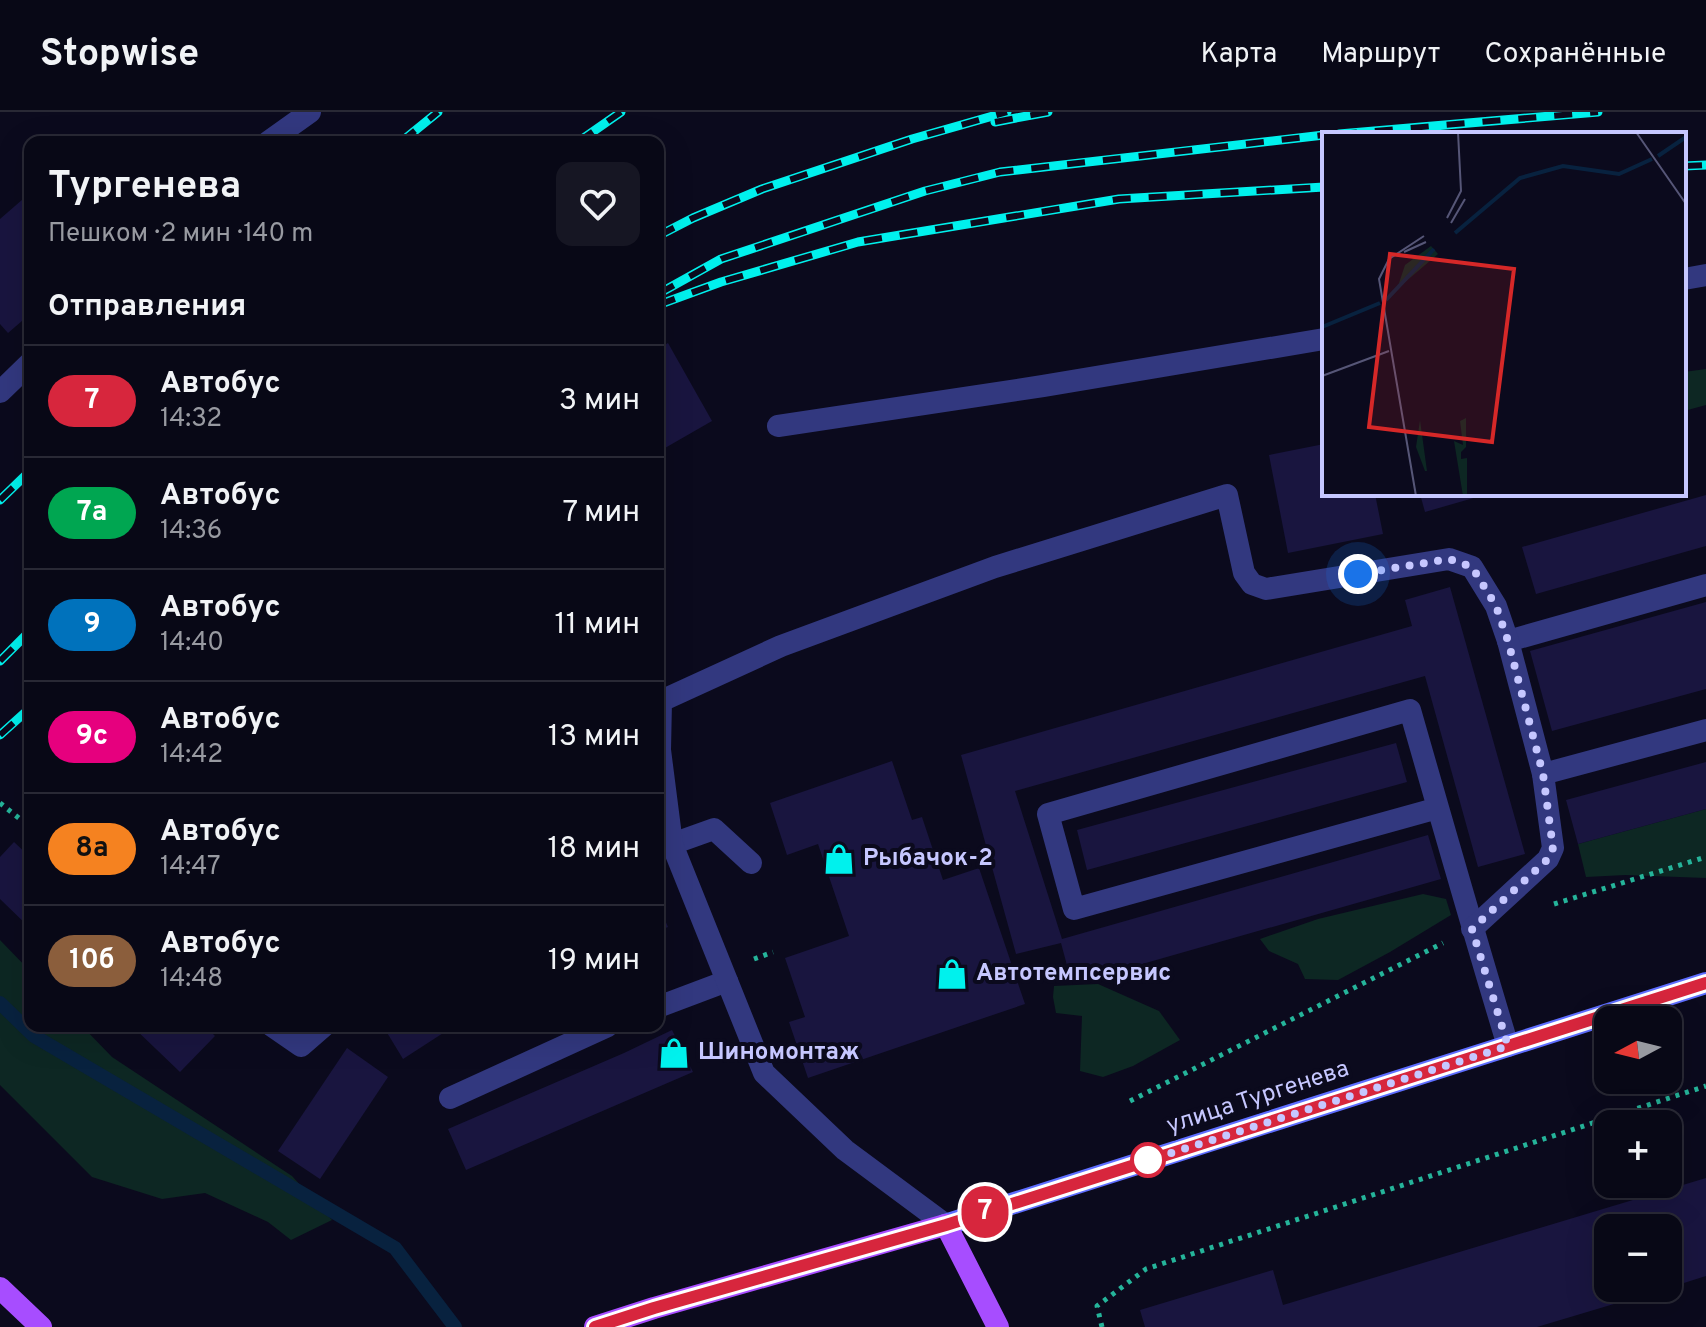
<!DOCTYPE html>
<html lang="ru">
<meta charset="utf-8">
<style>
:root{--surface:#080816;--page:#161623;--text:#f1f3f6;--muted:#989aa1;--line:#292935}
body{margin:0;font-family:Overpass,sans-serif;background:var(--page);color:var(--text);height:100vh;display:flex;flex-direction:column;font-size:30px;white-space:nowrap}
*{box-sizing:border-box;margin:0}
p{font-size:26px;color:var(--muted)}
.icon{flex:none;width:44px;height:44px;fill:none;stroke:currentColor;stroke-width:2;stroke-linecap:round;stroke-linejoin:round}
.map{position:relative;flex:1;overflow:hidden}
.drawer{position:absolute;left:24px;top:24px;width:640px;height:896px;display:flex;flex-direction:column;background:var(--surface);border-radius:16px;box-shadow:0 8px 32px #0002,0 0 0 2px var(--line)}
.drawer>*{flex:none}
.badge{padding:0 16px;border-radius:26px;font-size:28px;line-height:52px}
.needle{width:52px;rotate:263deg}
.controls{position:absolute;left:1594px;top:894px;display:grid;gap:16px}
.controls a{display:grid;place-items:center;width:88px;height:88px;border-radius:16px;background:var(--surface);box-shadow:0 8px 32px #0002,0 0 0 2px var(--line);font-size:40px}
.you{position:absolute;width:40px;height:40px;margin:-20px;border:6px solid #fff;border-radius:50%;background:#1a73e8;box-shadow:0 0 0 12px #1a73e833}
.map>.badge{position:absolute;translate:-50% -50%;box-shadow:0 0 0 4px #fff}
h2{padding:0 24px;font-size:30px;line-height:72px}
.round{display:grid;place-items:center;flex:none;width:84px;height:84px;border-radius:16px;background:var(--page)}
.head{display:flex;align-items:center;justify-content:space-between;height:136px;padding:0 24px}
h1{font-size:38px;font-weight:700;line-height:60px}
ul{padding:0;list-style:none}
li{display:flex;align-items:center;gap:24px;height:112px;padding:0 24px;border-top:2px solid var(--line)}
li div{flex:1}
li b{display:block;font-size:30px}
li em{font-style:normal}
li .badge{min-width:88px;font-weight:700;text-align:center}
header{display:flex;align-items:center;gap:48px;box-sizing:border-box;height:112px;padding:0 40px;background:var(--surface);border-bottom:2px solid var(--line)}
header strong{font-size:38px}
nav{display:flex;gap:44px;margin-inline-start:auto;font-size:28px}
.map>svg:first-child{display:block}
.green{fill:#0d2723}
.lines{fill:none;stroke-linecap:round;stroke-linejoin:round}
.stream{stroke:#08223f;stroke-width:14}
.building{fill:#19153f}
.path{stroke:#25b49a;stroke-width:5;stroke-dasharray:4 6;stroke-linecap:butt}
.service{stroke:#32387f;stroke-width:22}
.secondary{stroke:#5d6dff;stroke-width:22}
.primary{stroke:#a74dff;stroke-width:22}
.rail-casing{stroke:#00f1ed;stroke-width:9}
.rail{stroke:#0b0a1d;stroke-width:6;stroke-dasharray:18;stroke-linecap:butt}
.line-casing{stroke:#fff;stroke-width:18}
.line{stroke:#d7263d;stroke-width:12}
.walk{stroke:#c6c7ff;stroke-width:8;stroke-dasharray:0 14.4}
.stop-dot{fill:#fff;stroke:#d7263d;stroke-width:4}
.labels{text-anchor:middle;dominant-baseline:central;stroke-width:8;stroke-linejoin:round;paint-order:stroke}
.poi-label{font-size:24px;font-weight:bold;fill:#c6c7ff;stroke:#0b0a1d;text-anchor:start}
.street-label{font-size:24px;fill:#c6c7ff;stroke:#0b0a1d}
.inset-river{fill:none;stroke:#08223f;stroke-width:4}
.inset-road{fill:none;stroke:#565677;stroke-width:2}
.view{fill:#d62828;fill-opacity:0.15;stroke:#d62828;stroke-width:4}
.inset-edge{fill:none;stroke:#c6c7ff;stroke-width:4}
</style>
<header>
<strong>Stopwise</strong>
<nav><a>Карта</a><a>Маршрут</a><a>Сохранённые</a></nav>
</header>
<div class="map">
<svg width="1706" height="1215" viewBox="0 0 1706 1215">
<rect width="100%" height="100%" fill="#0b0a1d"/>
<g class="green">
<path d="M1706,257V293L1684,299V260Z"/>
<path d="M1706,697V766L1625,763L1586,765L1578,732Z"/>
<path d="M1423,782L1446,787L1451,803L1390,840L1338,868L1305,867L1298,852L1269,839L1260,827L1318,807Z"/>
<path d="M0,828L30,859V914H82L112,945L292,1064L332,1108L291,1128L268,1110L205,1081L162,1087L92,1065L0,973Z"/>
<path d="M1098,872L1159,899L1180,928L1133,954L1103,965L1080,959L1082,904L1056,901L1053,885L1054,874Z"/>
</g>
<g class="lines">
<path class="stream" d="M0,891L34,924L395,1136L455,1215"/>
</g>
<g class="building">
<path d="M97,22L104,30H88Z"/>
<path d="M30,81V202L8,221L0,212V107Z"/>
<path d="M668,231L712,309L658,340V237Z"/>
<path d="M1324,332V382H1375L1383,422L1288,441L1269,343Z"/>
<path d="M1420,382H1484V383L1425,400Z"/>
<path d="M1706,383V434L1536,482L1522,435Z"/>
<path d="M1450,475L1525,742L1478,755L1425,564L1015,679L1062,827L1428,723L1441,767L1072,872L1061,831L1016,842L961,643L1412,514L1405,488Z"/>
<path d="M1706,490V577L1552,619L1530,539Z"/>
<path d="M1396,631L1407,670L1087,758L1077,718Z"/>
<path d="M892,649L912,708L922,705L943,768L979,756L1025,892L808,966L789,910L805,905L785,846L849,824L818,732L787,743L770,691Z"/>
<path d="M1706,650V697L1578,732L1566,688Z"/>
<path d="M14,730L30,745V816L0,787V745Z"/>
<path d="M658,792L668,815L658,819Z"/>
<path d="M132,914H205L215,924L180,960Z"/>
<path d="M383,914H454L403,947Z"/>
<path d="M672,918L693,960L466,1058L448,1017L624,941Z"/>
<path d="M347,936L388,965L320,1067L278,1039Z"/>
<path d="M1706,1066V1164L1668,1176V1116H1608V1176L1664,1177L1537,1215H1145L1140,1198L1273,1158L1283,1193Z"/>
</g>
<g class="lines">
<g class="path">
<path d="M0,691L30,715"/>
<path d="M1554,792L1706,745"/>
<path d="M754,847L773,840"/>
<path d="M1130,989L1443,831"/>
<path d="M1102,1215L1097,1194L1146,1157L1706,974"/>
</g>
<g class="service">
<path d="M268,30L310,0"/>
<path d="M1684,167L1706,163"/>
<path d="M0,280L30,251"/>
<path d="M778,314L1043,274L1324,227"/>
<path d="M1508,529L1706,473"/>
<path d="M1438,696L1074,797L1048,702L1410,598C1442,710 1474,822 1508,934"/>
<path d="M658,737L714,717L751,751"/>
<path d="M1472,817L1548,747L1553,736L1543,662"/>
<path d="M658,895L727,869"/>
<path d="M272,914L301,934L324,914"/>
<path d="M450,986L608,914"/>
<path d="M946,1113L845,1038L764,961L672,732L660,638L661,589L781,534L995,455L1227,383L1244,461L1252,472L1266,477L1449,447L1472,455L1496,494L1508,529L1543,662L1706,618"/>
</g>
<path class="secondary" d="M945,1113L1706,871"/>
<g class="primary">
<path d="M946,1113L998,1215"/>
<path d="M0,1176L41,1215"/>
<path d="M595,1215L654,1196L945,1113"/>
</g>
<defs>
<g id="rail">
<path d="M995,10L1048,0"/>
<path d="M1339,22L1598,0"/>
<path d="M401,30L438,0"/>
<path d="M578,30L621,0"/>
<path d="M1684,54L1706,53"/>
<path d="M658,124L693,106L762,77L912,27L1007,0"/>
<path d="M658,182L721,147L925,79L1000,60L1324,23"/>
<path d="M658,193L721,170L858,130L1119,87L1324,75"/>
<path d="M0,388L30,359"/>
<path d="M0,549L30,519"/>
<path d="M0,623L30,596"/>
</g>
</defs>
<use href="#rail" class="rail-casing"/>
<use href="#rail" class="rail"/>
</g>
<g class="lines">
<defs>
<path id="line" d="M595,1215L654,1196L946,1113L1706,871"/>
</defs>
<use href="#line" class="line-casing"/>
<use href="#line" class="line"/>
<path class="walk" d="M1148,1048L1146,1049L1508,934L1472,817L1548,747L1553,736L1543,662L1508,529L1496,494L1472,455L1449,447L1358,462"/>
</g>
<defs>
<symbol id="shop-bare" viewBox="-9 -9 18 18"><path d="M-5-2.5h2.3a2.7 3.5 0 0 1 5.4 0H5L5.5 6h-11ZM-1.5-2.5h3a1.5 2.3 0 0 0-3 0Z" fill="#00f1ed" stroke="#0b0a1d" stroke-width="2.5" paint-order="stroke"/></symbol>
</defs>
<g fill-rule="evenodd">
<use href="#shop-bare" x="817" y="725" width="44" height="44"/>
<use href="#shop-bare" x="930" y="840" width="44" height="44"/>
<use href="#shop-bare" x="652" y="919" width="44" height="44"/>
</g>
<circle class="stop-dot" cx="1148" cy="1048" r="16"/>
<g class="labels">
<g class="poi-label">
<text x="863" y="747">Рыбачок-2</text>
<text x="976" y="862">Автотемпсервис</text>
<text x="698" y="941">Шиномонтаж</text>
</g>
<g class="street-label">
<text transform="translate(1258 986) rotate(-18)">улица Тургенева</text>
</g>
</g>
<g transform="translate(1322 20)">
<rect width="364" height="364" fill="#0b0a1d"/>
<path d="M109,114L116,122L75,157L83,133ZM144,286V315L139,320V327L145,326V364H141L132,309L141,313L138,289ZM98,288L105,339H103L94,315Z" fill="#0d2723"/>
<path class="inset-river" d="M336,24L364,5M133,101L198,46L241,34L297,42L330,27M64,168L112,117M0,195L58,171"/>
<path class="inset-road" d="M314,0L364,72M125,86L139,59L136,0M129,91L143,67M82,120L104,110M0,244L67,219M94,364L57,147L67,127L102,104"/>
<path class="view" d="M68,122L192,137L170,310L47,295Z"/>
<rect width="364" height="364" class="inset-edge"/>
</g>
</svg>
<div class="controls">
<a><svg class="needle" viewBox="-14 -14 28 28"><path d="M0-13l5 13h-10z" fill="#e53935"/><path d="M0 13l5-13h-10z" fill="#989aa1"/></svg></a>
<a>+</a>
<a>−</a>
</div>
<div class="you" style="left:1358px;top:462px"></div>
<b class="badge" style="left:985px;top:1100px;background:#d7263d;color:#fff">7</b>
<section class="drawer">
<div class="head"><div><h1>Тургенева</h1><p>Пешком · 2 мин · 140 m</p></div><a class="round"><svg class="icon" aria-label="heart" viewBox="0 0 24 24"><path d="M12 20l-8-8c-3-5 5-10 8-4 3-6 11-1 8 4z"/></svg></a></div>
<h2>Отправления</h2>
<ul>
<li><span class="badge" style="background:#d7263d;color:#fff">7</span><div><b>Автобус</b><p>14:32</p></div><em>3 мин</em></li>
<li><span class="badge" style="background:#00a651;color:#fff">7а</span><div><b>Автобус</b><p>14:36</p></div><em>7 мин</em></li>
<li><span class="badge" style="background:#0072bc;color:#fff">9</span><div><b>Автобус</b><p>14:40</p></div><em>11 мин</em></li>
<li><span class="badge" style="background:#e6007e;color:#fff">9с</span><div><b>Автобус</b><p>14:42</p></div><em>13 мин</em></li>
<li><span class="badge" style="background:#f58220;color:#111">8а</span><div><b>Автобус</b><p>14:47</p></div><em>18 мин</em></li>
<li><span class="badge" style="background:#8b5e3c;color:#fff">10б</span><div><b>Автобус</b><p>14:48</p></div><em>19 мин</em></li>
</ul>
</section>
</div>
